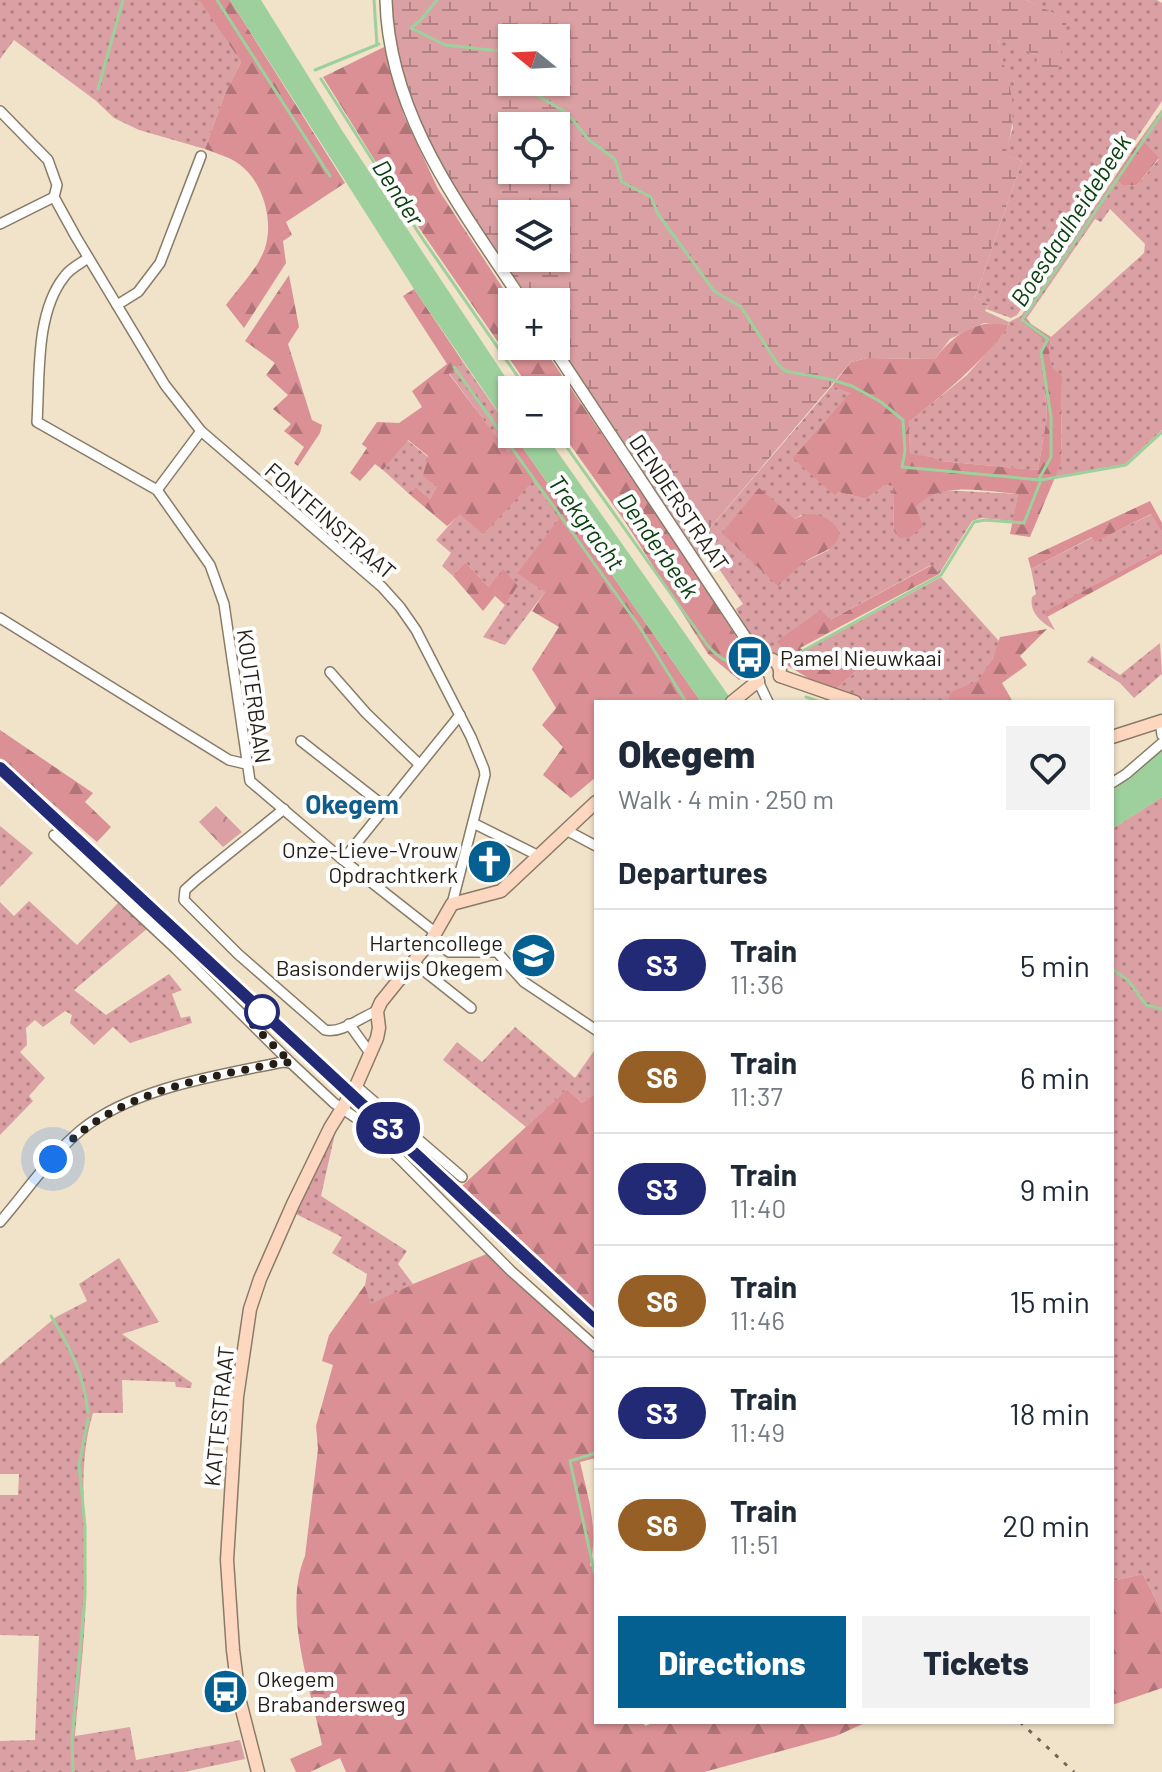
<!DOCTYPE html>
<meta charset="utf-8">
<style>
:root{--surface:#fff;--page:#f2f2f3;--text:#1f2937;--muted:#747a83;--line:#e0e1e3;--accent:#036091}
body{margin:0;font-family:Barlow,sans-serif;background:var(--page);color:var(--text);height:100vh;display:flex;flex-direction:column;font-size:30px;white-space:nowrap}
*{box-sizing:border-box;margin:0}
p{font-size:26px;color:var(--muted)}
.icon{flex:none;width:44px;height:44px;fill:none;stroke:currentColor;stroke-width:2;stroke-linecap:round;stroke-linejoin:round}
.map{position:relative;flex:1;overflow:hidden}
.details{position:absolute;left:594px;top:700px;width:520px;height:1024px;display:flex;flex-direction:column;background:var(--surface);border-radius:0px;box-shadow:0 2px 6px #0004}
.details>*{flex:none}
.badge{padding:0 16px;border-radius:26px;font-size:28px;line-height:52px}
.needle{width:52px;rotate:288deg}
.fabs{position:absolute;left:498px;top:24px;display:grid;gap:16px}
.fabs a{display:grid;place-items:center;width:72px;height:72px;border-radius:0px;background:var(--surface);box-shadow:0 2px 6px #0004;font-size:40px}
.you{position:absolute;width:40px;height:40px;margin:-20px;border:6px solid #fff;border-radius:50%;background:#1a73e8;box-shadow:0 0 0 12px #1a73e833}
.map>.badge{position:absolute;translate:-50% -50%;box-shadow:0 0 0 4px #fff}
h2{padding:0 24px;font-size:30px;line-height:72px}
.round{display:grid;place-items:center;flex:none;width:84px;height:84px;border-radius:0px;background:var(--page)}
.head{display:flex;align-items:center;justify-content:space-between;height:136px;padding:0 24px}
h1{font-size:38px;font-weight:800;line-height:60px}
.action{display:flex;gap:16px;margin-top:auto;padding:16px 24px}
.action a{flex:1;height:92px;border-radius:0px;background:var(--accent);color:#fff;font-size:32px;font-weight:800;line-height:92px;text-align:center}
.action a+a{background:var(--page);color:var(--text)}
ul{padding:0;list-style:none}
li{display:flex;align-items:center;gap:24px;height:112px;padding:0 24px;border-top:2px solid var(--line)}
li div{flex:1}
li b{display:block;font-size:30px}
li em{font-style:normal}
li .badge{min-width:88px;font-weight:700;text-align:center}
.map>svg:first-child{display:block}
.grass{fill:url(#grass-dots);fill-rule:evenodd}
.forest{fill:url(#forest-firs)}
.wetland{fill:url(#wetland-marsh);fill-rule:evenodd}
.park{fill:url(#park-crowns)}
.water{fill:#9dd09c}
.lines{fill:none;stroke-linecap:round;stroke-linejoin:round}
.stream{stroke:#9dd09c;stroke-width:3}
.minor-casing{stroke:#897b66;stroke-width:12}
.tertiary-casing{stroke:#897b66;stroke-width:14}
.secondary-casing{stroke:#897b66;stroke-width:15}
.minor{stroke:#fff;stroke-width:9}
.tertiary{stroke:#fff;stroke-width:11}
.secondary{stroke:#fed7c0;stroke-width:12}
.rail{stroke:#706658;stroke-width:3;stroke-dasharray:4 8;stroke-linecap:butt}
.line-casing{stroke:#fff;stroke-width:18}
.line{stroke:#222975;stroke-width:12}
.walk{stroke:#241e16;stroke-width:8;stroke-dasharray:0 14.4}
.stop-dot{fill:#fff;stroke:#222975;stroke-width:4}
.labels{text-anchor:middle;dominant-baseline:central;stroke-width:8;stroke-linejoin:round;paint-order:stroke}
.street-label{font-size:22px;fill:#241e16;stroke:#fff}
.poi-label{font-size:22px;fill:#241e16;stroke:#fff;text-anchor:start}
.water-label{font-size:24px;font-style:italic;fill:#0a410f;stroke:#fff}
.quarter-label{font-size:26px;font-weight:bold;fill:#105d8a;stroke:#fff}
</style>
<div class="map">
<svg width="1162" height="1772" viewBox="0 0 1162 1772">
<defs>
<pattern id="grass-dots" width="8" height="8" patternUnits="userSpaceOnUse" patternTransform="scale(2)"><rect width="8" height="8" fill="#dba0a3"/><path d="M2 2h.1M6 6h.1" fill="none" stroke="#b18284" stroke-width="1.8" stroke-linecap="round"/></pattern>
<pattern id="forest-firs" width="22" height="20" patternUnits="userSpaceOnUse" patternTransform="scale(2)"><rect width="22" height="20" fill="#da9095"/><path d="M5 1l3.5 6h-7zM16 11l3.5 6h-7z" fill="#b17579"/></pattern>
<pattern id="wetland-marsh" width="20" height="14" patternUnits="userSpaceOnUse" patternTransform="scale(2)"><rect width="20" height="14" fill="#dba0a3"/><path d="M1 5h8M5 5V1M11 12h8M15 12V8" fill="none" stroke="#b18284"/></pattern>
<pattern id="park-crowns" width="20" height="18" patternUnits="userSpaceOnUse" patternTransform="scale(2)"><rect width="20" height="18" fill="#dba0a3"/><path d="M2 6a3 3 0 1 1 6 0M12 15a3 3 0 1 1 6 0" fill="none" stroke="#b18284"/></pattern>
</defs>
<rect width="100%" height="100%" fill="#f1e2ca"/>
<g class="grass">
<path d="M0,0H200L241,62L224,96L205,149L139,130L114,118L95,100L14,40L0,59Z"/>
<path d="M1026,0H1157L1162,3V101L1017,315L1011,318L986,309L988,306L975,297L1022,161L1004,155L1013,128L998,39L1037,55L1067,20Z"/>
<path d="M1162,109V430L1125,464L1054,477L1061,463L1062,377L1056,373L1048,359L1051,337L1144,253L1145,244L1110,209L1101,222L1095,219L1027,318L1025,317L1021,322L1047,343L1042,352L1047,416L1038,470L940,461L933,457L910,455L909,422L967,375L1007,329L1009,322L1021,316L1114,178L1123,186L1137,185L1159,159L1141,138Z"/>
<path d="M463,362L520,444L508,453L449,373Z"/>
<path d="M832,386L850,392L818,479L835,496L839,492L866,499L885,485L893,486L894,531L923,499L941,490L1018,494L1013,521L981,518L972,521L939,574L931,565L830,620L778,640L789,658L785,664L764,647L766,644L761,639L757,641L747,631L736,609L743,604L717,566L725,560L714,543L699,556L694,547ZM786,513L795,519L801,515L829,550L802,563L778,586Z"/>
<path d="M407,440L428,457L437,486L430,499L416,487L408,493L383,470Z"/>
<path d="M533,480L560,519L518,572L545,592L505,645L483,637L518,586L489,587L465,562L453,576L442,566L451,553L436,540L460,513L483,535Z"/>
<path d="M1152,514L1162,532V549L1045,612L1055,630C1042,623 1029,613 1032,597L1036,594L1031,569L1093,537L1096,541Z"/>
<path d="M941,577L999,641C995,654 990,673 978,682C966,690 952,686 947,702H872L835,690L854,673L863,659L838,660L825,666L804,651Z"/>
<path d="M1160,643L1162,674L1134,698L1120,683L1087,662L1092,656L1120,675Z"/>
<path d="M1162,797V1612L1143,1574L1112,1581V829Z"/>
<path d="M0,826L33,853L0,887Z"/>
<path d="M121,900L148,928L74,990L106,1015L169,974L182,990L172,994L181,1018L190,1016L192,1023L130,1043L113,1027L94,1045L70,1023L72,1015L65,1011L43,1027L35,1020L26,1028L27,1045L20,1052L45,1078L29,1096L33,1101L0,1135V902L14,916L29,901L77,945Z"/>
<path d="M515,1027L575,1078L596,1048V1093L582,1103L567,1089L526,1127L443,1060L457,1042L482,1062Z"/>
<path d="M336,1129L321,1196L407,1251L398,1264L413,1284L371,1305L365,1285L367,1274L332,1253L342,1237L294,1213Z"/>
<path d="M119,1258L159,1322L122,1334L192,1383L191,1388L176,1387L175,1382L122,1380L123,1413H93C76,1469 87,1525 86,1583C86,1634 79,1685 75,1736L130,1727L136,1760L240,1740L245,1759L184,1772H0V1741L35,1740L39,1636L0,1635V1495H18L19,1474H0V1364L56,1317L87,1301L79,1284Z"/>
</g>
<g class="forest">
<path d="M192,0H230L345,183L286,222L292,235L283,241L286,263L244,328L226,305C239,287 258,269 265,248C274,221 263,181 239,164C230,157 215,153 205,149L224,96L241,62L200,1Z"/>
<path d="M384,47L404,116L438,189L512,302V346H542L701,580L743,648L748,660L747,675L739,680L708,654L626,523L556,425V390H531L397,196L323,77Z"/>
<path d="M1141,138L1159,158L1137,185L1123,186L1114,178Z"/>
<path d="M289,275L299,327L288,344L312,420L322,425L320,433L298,466L294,463L304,447L284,431L291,424L273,409L288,395L266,375L275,363L245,341Z"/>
<path d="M414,289L463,362L449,374L508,452L520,444L701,702H596V777L571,798L543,775L563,747L542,725L556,708L532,669L559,627L532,611L545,592L517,573L559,519L534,480L483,535L460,514L447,526L408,493L416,487L430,499L437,486L423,476L428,456L408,440L383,470L375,464L360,481L350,473L367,448L362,444L377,422L399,423L422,407L412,391L447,364L403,296Z"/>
<path d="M1025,316L1031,324L1051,337C1049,353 1046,366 1062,376L1061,463L1030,537L1010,534L1018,494C985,492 940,480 916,507L923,526L909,538H899L894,531L893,486L885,485L866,499L839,492L835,496L793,458L850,393L832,386L851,362L868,358L935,359C952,336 977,317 1008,325L1007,329C978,366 945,393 909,422L910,454L933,457L940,461L1038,470L1047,416L1042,351L1047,343L1021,322Z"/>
<path d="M759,488L795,519C811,509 831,515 840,533C835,553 816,552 802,564C794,571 786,579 778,586L722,533Z"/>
<path d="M1150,501L1162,523V532L1151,514L1095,542L1092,537L1031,569L1028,558Z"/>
<path d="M1162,549V554L1047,617L1044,612Z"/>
<path d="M465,562L489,587L503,569L518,586L505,605L495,596L483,611L453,576Z"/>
<path d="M932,565L939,574L800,648L825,666L838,660H864L854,673L835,690L813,681L785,664L788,658L777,641L821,610L830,620Z"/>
<path d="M1047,629L1020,656L1027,665L1002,683L1013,702H947L951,692L978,681L993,659L1000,637Z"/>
<path d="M0,730L93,793L85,802L111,827L97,842L0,758Z"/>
<path d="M567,1089L582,1103L596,1093V1311L462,1186Z"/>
<path d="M489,1253L596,1347V1458L580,1462C588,1497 599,1530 590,1566L596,1564V1722H643L645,1726L655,1722H867L836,1736L704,1772H346L340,1758L310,1772H296L290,1759L322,1745C311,1687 282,1612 305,1556L318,1449L316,1426L333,1365L322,1361L329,1335L365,1285L371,1304L413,1284Z"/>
<path d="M1143,1574L1162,1612V1688L1112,1705V1581Z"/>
</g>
<path class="wetland" d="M390,0H1026L1067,19L1057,75L1036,73L1037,55L998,40C1009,89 1021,105 1005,155L1022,161L975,297L988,305L985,311L1009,322L1008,325L984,323L950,339L935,359L868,358L851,362L694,547L556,341V302H530C466,206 397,120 390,0ZM512,38H556V82H512ZM512,126H556V170H512ZM512,214H556V258H512Z"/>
<path class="park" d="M216,806L242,832L223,847L199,822Z"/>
<g class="water">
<path d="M230,0H261L343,132L514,390H512V432L414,289Z"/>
<path d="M513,434H545L733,702H701Z"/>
<path d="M1162,750V797L1112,829V791Z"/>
</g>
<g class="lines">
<g class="stream">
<path d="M217,0L330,176"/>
<path d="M374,0L377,45"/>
<path d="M437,0L420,21L411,28L445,45L500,51L512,59"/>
<path d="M315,70L379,44"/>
<path d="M321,79L420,235L527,390"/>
<path d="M526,82L532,92L567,113L589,140L615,159L622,182L651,197L658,214L714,291L741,307L777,363L785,371L829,379L852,386L881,402L903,420L905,451L902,467L1041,480"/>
<path d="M98,89L123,0"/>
<path d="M454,367L639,626L686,702"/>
<path d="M556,432L708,646C719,658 727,664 743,663"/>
<path d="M1039,479L1051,457V417L1041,352L1048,339L1022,320L1162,113"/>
<path d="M788,659L941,575L974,522L985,520L1024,523L1041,480L1126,465L1162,432"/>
<path d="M806,697L821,702"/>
<path d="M1112,969L1128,980L1146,1005L1162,1009"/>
<path d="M51,1316C70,1347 84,1375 88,1412"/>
<path d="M596,1453L570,1461L596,1580"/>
<path d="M73,1772L72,1738L85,1596V1526L79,1465L88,1418"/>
</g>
<defs>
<g id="minor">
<path d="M0,111L48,160L57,185L54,197L76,237L165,385L201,431L382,587L400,607L416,630L471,737L484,769L485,775L452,904"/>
<path d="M0,224L54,197"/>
<path d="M88,258C80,264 70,268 64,277C35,314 40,377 37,422L157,490L210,565L224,604L250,781L343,860L436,933"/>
<path d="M117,305L138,292L160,263L201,156"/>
<path d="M157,490L201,431"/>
<path d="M0,618L229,760L246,764"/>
<path d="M330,672L366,713L419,764"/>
<path d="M758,681L768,702"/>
<path d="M1160,721L1162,735"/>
<path d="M301,741L384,806"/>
<path d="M1112,783L1126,774L1162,743"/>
<path d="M284,809L196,880L185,890L184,900L238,954L325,1030C341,1034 361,1017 377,1011"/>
<path d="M473,823L539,856"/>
<path d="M566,830L596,846"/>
<path d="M54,835L176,949L291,1063L334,1103L359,1120L404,1163L511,1271L596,1347"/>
<path d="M343,860L460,715"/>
<path d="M432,939L449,952H497L524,982L596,1030"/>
<path d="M413,962L471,1008"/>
<path d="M349,1024L370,1053"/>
<path d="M356,1086L462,1177"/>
<path d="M0,1222C26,1192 50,1156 81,1130C133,1088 219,1075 283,1062L291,1063"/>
</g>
<g id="tertiary">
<path d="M386,0C389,117 462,209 523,302"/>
<path d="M552,346L760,660"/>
</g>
<g id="secondary">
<path d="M780,676L855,702"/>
<path d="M758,681L754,670L756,664L765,658C776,659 781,665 780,676"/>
<path d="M732,702L758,681"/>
<path d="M1112,737L1162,721"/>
<path d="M258,1772L239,1698L233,1650L227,1560L237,1397L250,1309L260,1279L293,1204L330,1128L356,1086L377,1038L379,1028L377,1011L381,1002L432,939L452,904L501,891L596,802"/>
</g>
</defs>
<use href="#minor" class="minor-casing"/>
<use href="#tertiary" class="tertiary-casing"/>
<use href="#secondary" class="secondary-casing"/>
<use href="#minor" class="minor"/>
<use href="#tertiary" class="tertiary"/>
<use href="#secondary" class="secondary"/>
<g class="rail">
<path d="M0,775L596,1328"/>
<path d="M1020,1722L1074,1772"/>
</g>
</g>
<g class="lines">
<defs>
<path id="line" d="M0,768L596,1322"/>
</defs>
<use href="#line" class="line-casing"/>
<use href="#line" class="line"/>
<path class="walk" d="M53,1159C110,1092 201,1079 283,1062L291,1063L253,1025L262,1012"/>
</g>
<defs>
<symbol id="bus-disc" viewBox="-11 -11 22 22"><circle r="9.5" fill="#036091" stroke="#fff"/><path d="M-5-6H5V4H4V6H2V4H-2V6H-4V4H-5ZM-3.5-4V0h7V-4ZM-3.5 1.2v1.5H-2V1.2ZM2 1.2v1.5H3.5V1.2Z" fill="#fff"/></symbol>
<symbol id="church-disc" viewBox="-11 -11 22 22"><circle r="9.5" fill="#036091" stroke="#fff"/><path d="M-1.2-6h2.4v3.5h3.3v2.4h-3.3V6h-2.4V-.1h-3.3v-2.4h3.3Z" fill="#fff"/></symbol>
<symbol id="school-disc" viewBox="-11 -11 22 22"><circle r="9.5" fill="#036091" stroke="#fff"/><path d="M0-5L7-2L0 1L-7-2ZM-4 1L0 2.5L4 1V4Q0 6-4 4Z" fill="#fff"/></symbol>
</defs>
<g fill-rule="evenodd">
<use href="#bus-disc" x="724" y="632" width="51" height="51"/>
<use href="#church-disc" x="464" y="836" width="51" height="51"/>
<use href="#school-disc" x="508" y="930" width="51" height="51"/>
<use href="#bus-disc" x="200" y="1666" width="51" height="51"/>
</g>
<circle class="stop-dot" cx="262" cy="1012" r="16"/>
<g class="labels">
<g class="street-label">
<text transform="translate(680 502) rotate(56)">DENDERSTRAAT</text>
<text transform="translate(331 520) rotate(41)">FONTEINSTRAAT</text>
<text transform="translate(255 696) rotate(82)">KOUTERBAAN</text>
<text transform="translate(218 1416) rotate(-84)">KATTESTRAAT</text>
</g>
<g class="poi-label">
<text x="780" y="657">Pamel Nieuwkaai</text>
<text x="458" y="849" text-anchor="end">Onze-Lieve-Vrouw<tspan x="458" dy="25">Opdrachtkerk</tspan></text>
<text x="503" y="942" text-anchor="end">Hartencollege<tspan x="503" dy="25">Basisonderwijs Okegem</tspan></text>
<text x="257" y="1678">Okegem<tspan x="257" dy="25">Brabandersweg</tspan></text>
</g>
<g class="water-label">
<text transform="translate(399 192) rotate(57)">Dender</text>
<text transform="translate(1070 220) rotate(-57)">Boesdaalheidebeek</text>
<text transform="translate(587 522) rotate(54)">Trekgracht</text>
<text transform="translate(659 545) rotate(55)">Denderbeek</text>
</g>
<g class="quarter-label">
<text x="352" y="803">Okegem</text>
</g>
</g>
</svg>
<div class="fabs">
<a><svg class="needle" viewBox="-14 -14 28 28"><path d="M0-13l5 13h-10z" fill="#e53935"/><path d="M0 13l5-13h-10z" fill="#747a83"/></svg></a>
<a><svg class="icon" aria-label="locate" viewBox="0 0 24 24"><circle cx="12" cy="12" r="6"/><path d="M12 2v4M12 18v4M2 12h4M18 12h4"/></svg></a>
<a><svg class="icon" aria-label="layers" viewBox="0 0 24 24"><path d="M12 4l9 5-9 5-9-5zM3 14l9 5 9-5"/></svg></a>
<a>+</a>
<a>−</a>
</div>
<div class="you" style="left:53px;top:1159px"></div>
<b class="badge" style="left:388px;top:1128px;background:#222975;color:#fff">S3</b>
<section class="details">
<div class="head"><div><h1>Okegem</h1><p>Walk · 4 min · 250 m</p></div><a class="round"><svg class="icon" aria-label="heart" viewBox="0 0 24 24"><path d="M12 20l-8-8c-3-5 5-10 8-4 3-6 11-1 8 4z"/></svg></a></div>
<h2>Departures</h2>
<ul>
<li><span class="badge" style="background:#222975;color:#fff">S3</span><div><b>Train</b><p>11:36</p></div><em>5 min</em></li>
<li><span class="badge" style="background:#965f26;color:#fff">S6</span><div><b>Train</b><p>11:37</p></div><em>6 min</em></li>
<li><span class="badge" style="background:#222975;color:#fff">S3</span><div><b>Train</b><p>11:40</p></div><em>9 min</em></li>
<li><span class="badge" style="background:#965f26;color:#fff">S6</span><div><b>Train</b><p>11:46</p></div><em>15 min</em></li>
<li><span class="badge" style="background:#222975;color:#fff">S3</span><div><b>Train</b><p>11:49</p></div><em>18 min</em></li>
<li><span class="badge" style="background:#965f26;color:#fff">S6</span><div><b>Train</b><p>11:51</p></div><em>20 min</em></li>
</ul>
<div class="action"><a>Directions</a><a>Tickets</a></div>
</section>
</div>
